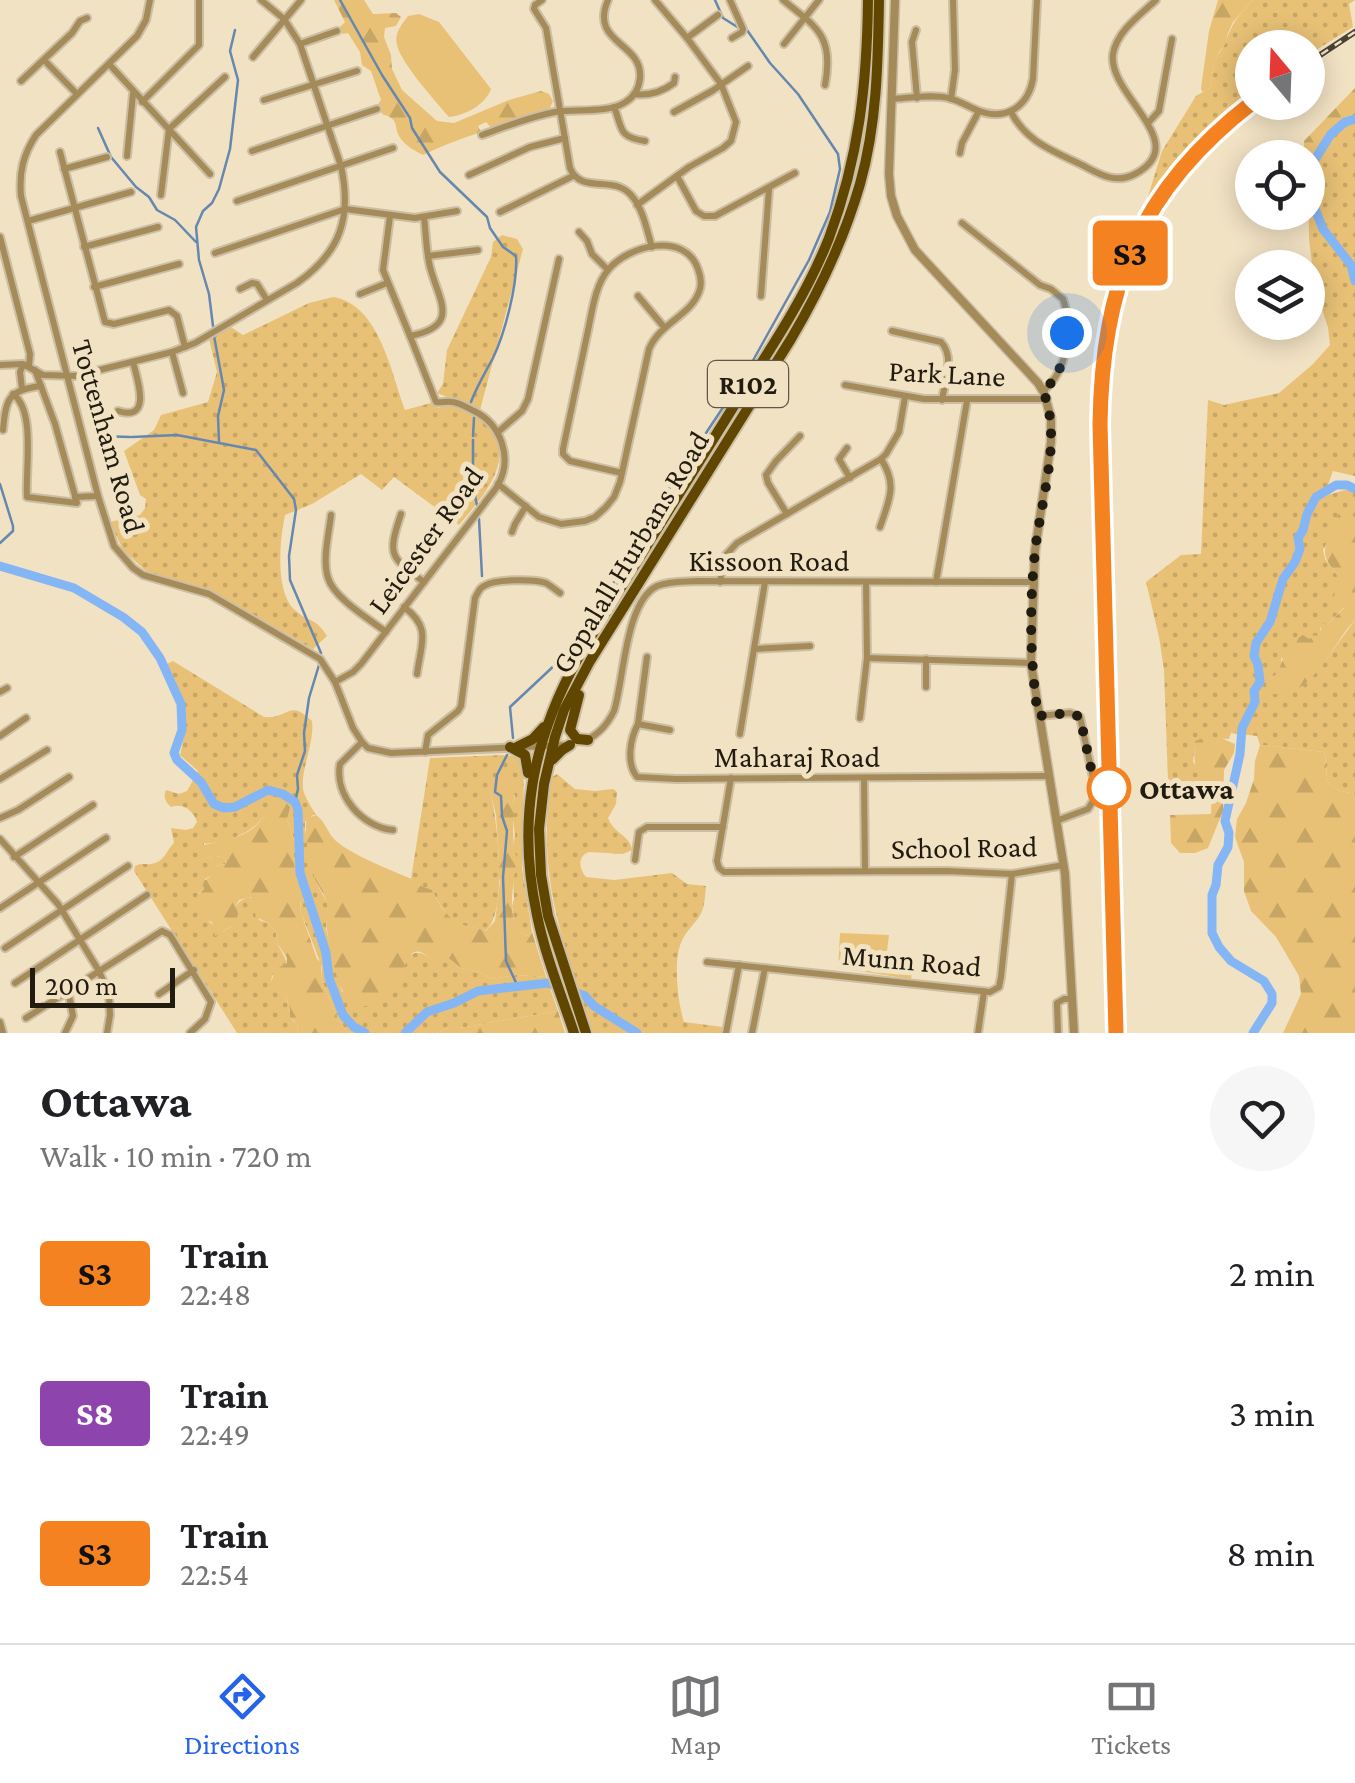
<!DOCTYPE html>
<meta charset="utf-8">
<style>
:root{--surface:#fff;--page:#f6f6f6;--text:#202124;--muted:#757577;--line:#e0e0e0;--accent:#2563eb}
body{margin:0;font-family:"Crimson Pro",serif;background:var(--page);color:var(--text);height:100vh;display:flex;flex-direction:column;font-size:38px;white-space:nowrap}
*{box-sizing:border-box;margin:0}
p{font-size:32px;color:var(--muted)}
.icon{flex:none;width:55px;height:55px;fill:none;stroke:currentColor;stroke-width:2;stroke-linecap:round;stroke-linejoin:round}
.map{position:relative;height:1033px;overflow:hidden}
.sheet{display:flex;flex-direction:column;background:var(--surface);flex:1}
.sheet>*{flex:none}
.badge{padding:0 20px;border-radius:8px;font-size:35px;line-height:65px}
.needle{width:65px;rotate:341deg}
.tools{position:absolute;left:1235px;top:30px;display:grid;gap:20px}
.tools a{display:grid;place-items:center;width:90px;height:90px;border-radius:50%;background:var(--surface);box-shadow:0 5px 25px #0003;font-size:50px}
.scale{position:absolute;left:30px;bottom:25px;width:145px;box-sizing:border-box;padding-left:10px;border:5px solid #211b10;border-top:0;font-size:28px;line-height:35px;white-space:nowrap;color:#211b10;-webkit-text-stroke:8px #f2e2c4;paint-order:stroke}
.you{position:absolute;width:50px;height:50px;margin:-25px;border:8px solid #fff;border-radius:50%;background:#1a73e8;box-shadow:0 0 0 15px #1a73e833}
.map>.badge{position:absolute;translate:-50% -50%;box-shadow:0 0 0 5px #fff}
.round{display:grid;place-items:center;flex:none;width:105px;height:105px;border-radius:52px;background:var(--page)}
.head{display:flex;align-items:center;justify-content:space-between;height:170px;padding:0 40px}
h1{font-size:48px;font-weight:700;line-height:75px}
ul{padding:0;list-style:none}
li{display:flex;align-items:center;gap:30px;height:140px;padding:0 40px}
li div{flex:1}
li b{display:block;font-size:38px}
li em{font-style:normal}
li .badge{min-width:110px;font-weight:700;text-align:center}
.tabs{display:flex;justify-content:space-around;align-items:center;height:140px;border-top:2px solid var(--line);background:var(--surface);font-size:28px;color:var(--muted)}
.tabs a{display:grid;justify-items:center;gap:5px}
.tabs .selected{color:var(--accent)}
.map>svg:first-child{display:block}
.grass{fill:url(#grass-dots)}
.forest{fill:url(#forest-firs)}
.park{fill:#e8c176}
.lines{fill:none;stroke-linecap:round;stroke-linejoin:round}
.stream{stroke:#6687b0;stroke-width:2.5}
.river{stroke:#84b5f4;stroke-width:9}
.minor-casing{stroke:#ccbea4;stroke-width:10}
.tertiary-casing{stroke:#ccbea4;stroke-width:11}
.primary-casing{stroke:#ccbea4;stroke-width:14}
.minor{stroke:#a58b59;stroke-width:6}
.tertiary{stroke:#a58b59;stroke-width:8}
.primary{stroke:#614600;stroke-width:10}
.rail-casing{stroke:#4a4234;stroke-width:6}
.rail{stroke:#f2e2c4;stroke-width:2.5;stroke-dasharray:8;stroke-linecap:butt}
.line-casing{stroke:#fff;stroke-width:22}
.line{stroke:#f58220;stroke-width:15}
.walk{stroke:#211b10;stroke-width:10;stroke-dasharray:0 18}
.stop-dot{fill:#fff;stroke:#f58220;stroke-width:5}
.labels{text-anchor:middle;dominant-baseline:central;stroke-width:10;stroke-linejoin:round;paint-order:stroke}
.shield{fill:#f2e2c4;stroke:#605746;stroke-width:2.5}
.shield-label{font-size:28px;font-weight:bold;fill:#211b10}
.street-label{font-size:30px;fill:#211b10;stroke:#f2e2c4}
.stop-label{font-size:30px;font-weight:bold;fill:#211b10;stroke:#f2e2c4;text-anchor:start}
</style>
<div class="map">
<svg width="1355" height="1033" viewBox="0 0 1355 1033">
<defs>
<pattern id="grass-dots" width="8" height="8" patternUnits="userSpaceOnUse" patternTransform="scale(2.5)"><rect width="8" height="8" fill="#e8c176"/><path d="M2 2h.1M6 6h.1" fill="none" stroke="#c7a565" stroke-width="1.8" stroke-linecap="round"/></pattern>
<pattern id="forest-firs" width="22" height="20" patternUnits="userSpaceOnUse" patternTransform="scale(2.5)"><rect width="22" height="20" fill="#e8c176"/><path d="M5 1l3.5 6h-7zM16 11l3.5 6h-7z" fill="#c7a565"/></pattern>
</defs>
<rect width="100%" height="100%" fill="#f2e2c4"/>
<g class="grass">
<path d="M1253,0H1355L1349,4L1353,27L1308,55V48H1252V91C1210,123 1176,159 1148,204L1146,203L1162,151L1196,96L1210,88C1212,77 1213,65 1218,55C1219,53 1226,43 1226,41C1234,19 1238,17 1253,0Z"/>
<path d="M1355,112V476L1333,471L1324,496L1345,490L1355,491V517L1335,530L1323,550L1325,559L1337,575L1344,607L1330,622L1320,628L1321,635L1319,637L1281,659C1283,667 1279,675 1271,678L1302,685L1322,665L1355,620V794C1317,787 1331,780 1324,752L1260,745L1257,736L1231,733L1229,739L1202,738L1195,741L1193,762L1212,782L1168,781L1164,670L1159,637L1146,582L1181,555L1201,554L1208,400L1224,405L1279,393L1312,365L1330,345L1328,327L1315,289L1309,239L1308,163L1332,128Z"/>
<path d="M502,235L517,239L523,249L480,410L437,393L443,384L447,350L491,257L493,242Z"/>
<path d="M333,297C379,304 391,372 405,410L431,403L438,408C451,404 464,408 476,416C526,450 485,494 459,525L394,477L382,490L361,474L312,504L285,515C280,539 274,593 296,611C310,623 315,617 327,636L313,649L214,592L166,579L145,570L123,550L110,522L140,515L145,508L146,499L140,495L124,451L154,430L161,415L208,402L217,372L209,339L231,327L243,335L309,303Z"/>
<path d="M173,661L264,717C290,719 288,698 312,721C315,745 298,774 304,793C307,801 312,808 316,815L314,814L305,822V830L318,886L328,904L326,929L342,992L403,970C406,953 418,947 431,959L450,958L461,968L480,972L491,979L516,975L546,977L558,1011L460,1028H448L436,1033H348L338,1019L322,981V967L300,910L301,903L295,887L298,874L294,865V840L287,819L268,815L262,818C253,833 222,845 204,843L203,854L207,858L222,856L226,860L225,864L216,866L211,876L205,879L204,889L199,893L207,920L222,932L232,926C235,910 232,903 249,897L254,900L259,920L268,923L276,931L277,943L287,962L272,976L270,987L286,996L292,1020L297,1024L298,1033H237L134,871L135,866C143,862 147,866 155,863C165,860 167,849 174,843L171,828L186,830L193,828L197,822C193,810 183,803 171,807C165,802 163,796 166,790L179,794L187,791L198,771L180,755C190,719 184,696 167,664Z"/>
<path d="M502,755C513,756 520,756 524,768L522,868L532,932L526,936L515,927L512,906L514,899L513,875L518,863L513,849L515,835L512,812L515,795L490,790C497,818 509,914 485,931C476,927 469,928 460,924C448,919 437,901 432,890L418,885L411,879L430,758Z"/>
<path d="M557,774L575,789L595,791L613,789L617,792L616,804L608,818C614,834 631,836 632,850L623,854L589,852C577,856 579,869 586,877L614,880L672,873L687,884L706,886C705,896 705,908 699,917C693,926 685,932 681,943C673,960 678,1004 684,1022L723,1027L722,1033H593C563,943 535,874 552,777Z"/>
</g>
<g class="forest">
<path d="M334,0H364L373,14L396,13L401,17L396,26L385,28L384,37L391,55L392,69L402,90L437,121L454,123L509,100L541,91L549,94L553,101L550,108C531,116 512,120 492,129L486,122L478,126L481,132C460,139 442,146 423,155C415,151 406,146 401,139C392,127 402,120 382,114L378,104L381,100L371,71L362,65L360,52L348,33L342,34L340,27L345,22Z"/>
<path d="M1218,0H1253L1233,22L1228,33L1226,43L1219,52L1214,66L1210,88L1203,92L1201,88L1209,31Z"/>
<path d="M1355,88V112L1332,128L1308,163V158L1304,157V141Z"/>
<path d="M1341,511L1355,517V620C1331,644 1310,707 1265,692L1267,681C1290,669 1274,650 1303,635L1309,639L1315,635L1319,637L1322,624L1330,622L1344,608L1334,597L1337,575C1321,553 1325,558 1327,533L1335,529L1334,521Z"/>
<path d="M1202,738H1221L1235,744L1234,753L1224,770L1223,811L1208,848L1195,853H1180L1171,843L1170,815L1211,814L1212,783C1192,775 1195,763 1194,744L1195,741Z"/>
<path d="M1260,745L1324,752C1331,780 1317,787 1355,794V1033H1283L1301,994L1299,976L1276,937L1251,911L1244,891V862L1235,837L1237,819L1246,803L1254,779L1255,761Z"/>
<path d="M499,776C522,782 512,798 513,815C513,826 513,837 514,847C514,853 518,857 518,863C518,868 514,873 514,878C512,897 507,924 526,936L532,932L546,977L516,975L491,979L480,972L461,968L450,959H431C410,940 409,961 400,975C393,984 382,998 373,1003C340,1023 330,950 327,930C325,920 329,909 326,900C323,892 318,886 315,879C310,863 303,833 307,818L316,815C326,822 327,832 335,840C351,855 393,871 414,880L419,885L432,890C437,902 448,919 461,924C470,928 476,927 486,931L495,921L500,882L497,868L499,859L496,815L490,790L493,780Z"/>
<path d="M276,799H283L290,807L287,819L294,840V865L298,874L296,889L301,898L300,910L317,959L321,962L322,981L338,1019L348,1033H298L297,1024L290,1017V1010L286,996L269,987L276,969L287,963V958L277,943L276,931L268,923L256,917L251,897L239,900L236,905L238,914L235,924L215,936L212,922L201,919L196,903L197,896L204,889V881L211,876L213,867L225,864L226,860L222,856L207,858L204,856L203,858L200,846C220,840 250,839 262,818L268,815V806Z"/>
<path d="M558,1011L565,1033H436L448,1028H460Z"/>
</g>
<g class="park">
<path d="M419,14L439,22L491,89C485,105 466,115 449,117C436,102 401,63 397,45C394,34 401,25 408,16Z"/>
<path d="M840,933L889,935L887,951L916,957L911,979L838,968Z"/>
</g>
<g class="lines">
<g class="stream">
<path d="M340,0L382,75L410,118L412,128L440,172L487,217L490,228L503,247L516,256C518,283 505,333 493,358C485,373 477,386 471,402"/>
<path d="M715,0L723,18L739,28"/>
<path d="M98,128L111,157L136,187L149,197L157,210L175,220L196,242"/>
<path d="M213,326L209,294L199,260L196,227L203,211L212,203L219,189L230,149L238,80L230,51L235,30"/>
<path d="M214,336L224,390L218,416L219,442"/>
<path d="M98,436L130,437"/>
<path d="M473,436L474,418"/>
<path d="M132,437L177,435L256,450L294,499L296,510L289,556L290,580L321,653"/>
<path d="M473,440V488L477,505"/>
<path d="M0,484L13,526V531L0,543"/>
<path d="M479,519L482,576"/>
<path d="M513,738L510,707L557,663L585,631L672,484L746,373L809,260L830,212L840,169L838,154L798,94L770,63L747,30"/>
<path d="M507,755L497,775L495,792L501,796L502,816L507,831L503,877L506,961L518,987"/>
<path d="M295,802L298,789L297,775L305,751L304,733L309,698L319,665"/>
</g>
<g class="river">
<path d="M1355,119L1345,122L1331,134L1310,167L1315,209L1323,229L1351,265L1355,281"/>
<path d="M0,566L74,588L123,617L142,632L160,658L181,704L182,730L174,753L177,760L201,782L214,804L224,808L235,807L268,790L283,794L295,802L298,810L300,873L326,953L329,978L343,1015L354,1027L365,1033"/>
<path d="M405,1033L427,1012L454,1003L478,991L548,983L585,996L594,1006L637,1033"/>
<path d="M1253,1033L1272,1003V994L1264,981L1231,961L1219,947L1212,933V895L1216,885L1218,865L1228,847L1229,833L1225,821L1240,754L1242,728L1255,702L1254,691L1260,682L1258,665L1254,656L1256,643L1270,622L1283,579L1295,562L1300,549L1298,538L1303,530L1307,514L1316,497L1336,485H1347L1355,489"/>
</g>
<defs>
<g id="minor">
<path d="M150,0L146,20L137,36L36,135C23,155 19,172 21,196L98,496L114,546L133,568L143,575L209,594L320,659L335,682L353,728L362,742L368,748L391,753L568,745"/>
<path d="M542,0L535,5L534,9L546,28L570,168C581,195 613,174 631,195C643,208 647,231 652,247"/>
<path d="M730,0L743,29L742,32L732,38"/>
<path d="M783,0C818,28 834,37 825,85"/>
<path d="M916,30L912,42L917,98"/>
<path d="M687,38L718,15"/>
<path d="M300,44L337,31"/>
<path d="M784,44L819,0"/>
<path d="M253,57L301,0"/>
<path d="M44,60L77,94"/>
<path d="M109,64L210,174"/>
<path d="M21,81L72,33L80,21L87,18"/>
<path d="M634,94C649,96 662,92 674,83L675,77"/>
<path d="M892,99C910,98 931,94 949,98C960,101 969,107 979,111C1007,121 1028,106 1033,79L1037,0"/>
<path d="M951,99L955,70L953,0"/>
<path d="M264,100L357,71"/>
<path d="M142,102L199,45V0"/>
<path d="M614,107C623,128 617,137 645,141"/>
<path d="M674,112L712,91L748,66"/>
<path d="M1011,112C1027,143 1054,151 1084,166C1101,175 1116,184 1135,174C1194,143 1107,95 1113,54C1117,31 1140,15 1156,0"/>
<path d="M1148,123L1159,111L1172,39"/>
<path d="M482,135C507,126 529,117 555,112C575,109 608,113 624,103C633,98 639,89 640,78C643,42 589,44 608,0"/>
<path d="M252,151L377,109"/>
<path d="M60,152L105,322L114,324L169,310L177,316L185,347"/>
<path d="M960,153L962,143L979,111"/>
<path d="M127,156L133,94"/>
<path d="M64,169L107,157"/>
<path d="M469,175L530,147L565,138"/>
<path d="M677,176L696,211L704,216H715L795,173"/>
<path d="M161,195L169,129L225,77"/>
<path d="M237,201L393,148"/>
<path d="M637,205L689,167L723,148L731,141L736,122L721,84L687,38L655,0"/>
<path d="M500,212L573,176"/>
<path d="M390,216L383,270L410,336C461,326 439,301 430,267C426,251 426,233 424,217"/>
<path d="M28,221L131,192"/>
<path d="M962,223L1040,285L1051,289L1063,299C1073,328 1068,371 1043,391"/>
<path d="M579,232L587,241L592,254L608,270"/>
<path d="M0,237L30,354L29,366"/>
<path d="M84,247L158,227"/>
<path d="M215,253L345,209L415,218L457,211"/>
<path d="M428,256L478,250"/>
<path d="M94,287L179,264"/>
<path d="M240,289L252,283L257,284L267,300"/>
<path d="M360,294L387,283"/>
<path d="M638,296L664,327"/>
<path d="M761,296L769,189"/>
<path d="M892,331L941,342C955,357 945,381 942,400"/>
<path d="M172,352L183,393"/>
<path d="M0,365L23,364L43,375L75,376L172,352L195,343L297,283C341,252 352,217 341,166L300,44L284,19L261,0"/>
<path d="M845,385L924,399H1047"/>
<path d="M22,388L20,372L23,365"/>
<path d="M13,394C36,411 25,470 27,497L77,503L55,424L35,370"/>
<path d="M118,411C153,422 137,379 133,362"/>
<path d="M3,430C6,399 8,390 41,386"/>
<path d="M498,432L522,411L528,399L559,259"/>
<path d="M847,448L839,459L850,478"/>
<path d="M498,484L539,517L561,524L585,521L595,517L606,507L614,497L620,482L649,349C660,323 690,316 699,292C702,285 701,277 698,269C685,231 628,245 608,270C594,287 592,314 587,335C579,373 571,411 563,449V454L570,461L622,473"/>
<path d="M75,497L98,496"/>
<path d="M401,514C387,556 390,557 424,582"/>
<path d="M787,514L768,483L766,475L776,461L800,436"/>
<path d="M331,515C329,534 322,559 328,578C334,598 369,619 386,632"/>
<path d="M880,527C889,500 898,485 881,459"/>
<path d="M512,532L515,524L526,506"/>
<path d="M720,582L724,557L737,543L881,459L886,454L899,432L905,397"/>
<path d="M936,582L967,401"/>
<path d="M404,607C432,628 421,643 417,674"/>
<path d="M754,649L810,646"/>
<path d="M867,658L1031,663"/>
<path d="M335,682L353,672L361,664L484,504C488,498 494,492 498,485C513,458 501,424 474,411C468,408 458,402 452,402C446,401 441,403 436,402L410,336"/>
<path d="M926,687V659"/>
<path d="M0,692L7,688"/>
<path d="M1039,716L1070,713L1080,717L1095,787L1093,801L1088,809L1056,821"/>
<path d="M860,718L867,658L866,582"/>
<path d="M638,724L647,657"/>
<path d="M670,730L638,724C630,739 626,763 637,777L676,779L1048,776"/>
<path d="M740,734L765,582"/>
<path d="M0,736L26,718"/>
<path d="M585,741C599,734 607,725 614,711C624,680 625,602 657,586C669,581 684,582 697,581L1032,582"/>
<path d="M362,742L340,764C334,795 362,827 393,830"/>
<path d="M425,752L428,735L458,711L461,706L475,598C479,591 479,588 486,585C495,579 536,579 546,583C551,586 556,590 560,593"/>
<path d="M731,778L717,861L719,868L724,872L947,871L1012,874L1064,865"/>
<path d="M864,778L865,871"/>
<path d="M0,779L47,750"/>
<path d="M0,818L18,810L69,777"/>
<path d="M0,839L58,904L99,971L109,995L110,1015L107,1033"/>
<path d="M14,857L93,805"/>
<path d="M635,860L639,832L647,827H723"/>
<path d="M0,908L106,838"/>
<path d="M5,948L128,866"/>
<path d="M707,962L990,992L999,987L1001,977L1012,874"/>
<path d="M15,983L147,895"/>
<path d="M159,994L194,970"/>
<path d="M26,1018L162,931L170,935L211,1002L205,1019L190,1033"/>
<path d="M0,1022L3,1033"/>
<path d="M65,1033L73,1016L68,990"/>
<path d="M726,1033L739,965"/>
<path d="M752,1033L765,968"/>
<path d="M978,1033L984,992"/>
<path d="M1058,1033L1057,1003L1064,999H1072"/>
</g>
<path id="tertiary" d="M895,0L889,174L891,196L897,216L915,250L1038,383L1044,393L1051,418V442L1035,551L1031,663L1065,874L1074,1033"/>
<g id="primary">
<path d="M579,695L570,730L577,739L588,740"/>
<path d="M510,747L525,755L528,773"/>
<path d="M517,747L533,739L544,727"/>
<path d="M552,760L562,750L570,745"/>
<path d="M574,1033C561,994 545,955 537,915C517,822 532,742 577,660C627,576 680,493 732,409C767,354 805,299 829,238C859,157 867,85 868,0"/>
<path d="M586,1033L548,916L541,875L539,829L544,784L555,737L564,710L590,661L791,339C820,290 844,239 860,184C877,124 878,62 879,0"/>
</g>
</defs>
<use href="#minor" class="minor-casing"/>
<use href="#tertiary" class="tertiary-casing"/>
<use href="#primary" class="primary-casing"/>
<use href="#minor" class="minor"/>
<use href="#tertiary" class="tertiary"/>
<use href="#primary" class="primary"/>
<defs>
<g id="rail">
<path d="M1308,63L1355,32"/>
<path d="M1113,1033L1097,433C1097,408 1096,382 1099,356C1110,252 1168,159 1252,99"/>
</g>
</defs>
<use href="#rail" class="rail-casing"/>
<use href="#rail" class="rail"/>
</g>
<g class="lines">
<defs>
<path id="line" d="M1116,1033L1100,424C1102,284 1139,190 1253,102"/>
</defs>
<use href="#line" class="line-casing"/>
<use href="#line" class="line"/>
<path class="walk" d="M1067,333C1064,356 1062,375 1043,391C1063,439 1040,502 1035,552C1029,608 1030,660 1038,716L1070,713L1080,717L1095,787L1109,788"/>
</g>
<circle class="stop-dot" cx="1109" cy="788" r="20"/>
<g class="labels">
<rect class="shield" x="708" y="361" width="80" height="46" rx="8"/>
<g class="shield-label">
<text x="748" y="384">R102</text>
</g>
<g class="street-label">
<text transform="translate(947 373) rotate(3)">Park Lane</text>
<text transform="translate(109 436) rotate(74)">Tottenham Road</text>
<text transform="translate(425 540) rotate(-54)">Leicester Road</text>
<text transform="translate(630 552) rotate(-59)">Gopalall Hurbans Road</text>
<text x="769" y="560">Kissoon Road</text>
<text x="797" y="756">Maharaj Road</text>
<text transform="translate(964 847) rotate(-1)">School Road</text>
<text transform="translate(912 960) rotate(5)">Munn Road</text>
</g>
<g class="stop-label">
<text x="1139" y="788">Ottawa</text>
</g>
</g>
</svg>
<div class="tools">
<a><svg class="needle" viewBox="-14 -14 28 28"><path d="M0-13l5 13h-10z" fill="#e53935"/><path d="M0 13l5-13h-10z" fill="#757577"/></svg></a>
<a><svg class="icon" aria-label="locate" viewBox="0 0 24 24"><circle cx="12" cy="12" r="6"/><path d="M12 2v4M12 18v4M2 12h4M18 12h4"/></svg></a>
<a><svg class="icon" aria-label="layers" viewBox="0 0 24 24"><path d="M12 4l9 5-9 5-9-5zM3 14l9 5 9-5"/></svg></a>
</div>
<div class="scale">200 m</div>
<div class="you" style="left:1067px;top:333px"></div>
<b class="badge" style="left:1130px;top:253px;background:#f58220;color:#111">S3</b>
</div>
<section class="sheet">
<div class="head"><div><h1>Ottawa</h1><p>Walk · 10 min · 720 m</p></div><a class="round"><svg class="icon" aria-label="heart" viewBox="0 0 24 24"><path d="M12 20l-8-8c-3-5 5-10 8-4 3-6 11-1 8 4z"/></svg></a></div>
<ul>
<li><span class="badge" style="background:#f58220;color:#111">S3</span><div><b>Train</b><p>22:48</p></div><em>2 min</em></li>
<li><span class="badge" style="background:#8e44ad;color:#fff">S8</span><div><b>Train</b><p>22:49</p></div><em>3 min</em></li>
<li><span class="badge" style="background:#f58220;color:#111">S3</span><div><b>Train</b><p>22:54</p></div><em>8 min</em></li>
</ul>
</section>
<nav class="tabs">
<a class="selected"><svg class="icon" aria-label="directions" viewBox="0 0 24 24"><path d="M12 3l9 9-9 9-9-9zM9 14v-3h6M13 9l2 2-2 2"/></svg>Directions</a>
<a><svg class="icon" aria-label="map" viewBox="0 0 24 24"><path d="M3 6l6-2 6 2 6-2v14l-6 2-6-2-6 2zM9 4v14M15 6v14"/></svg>Map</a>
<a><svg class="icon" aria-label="tickets" viewBox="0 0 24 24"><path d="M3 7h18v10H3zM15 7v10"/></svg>Tickets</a>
</nav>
